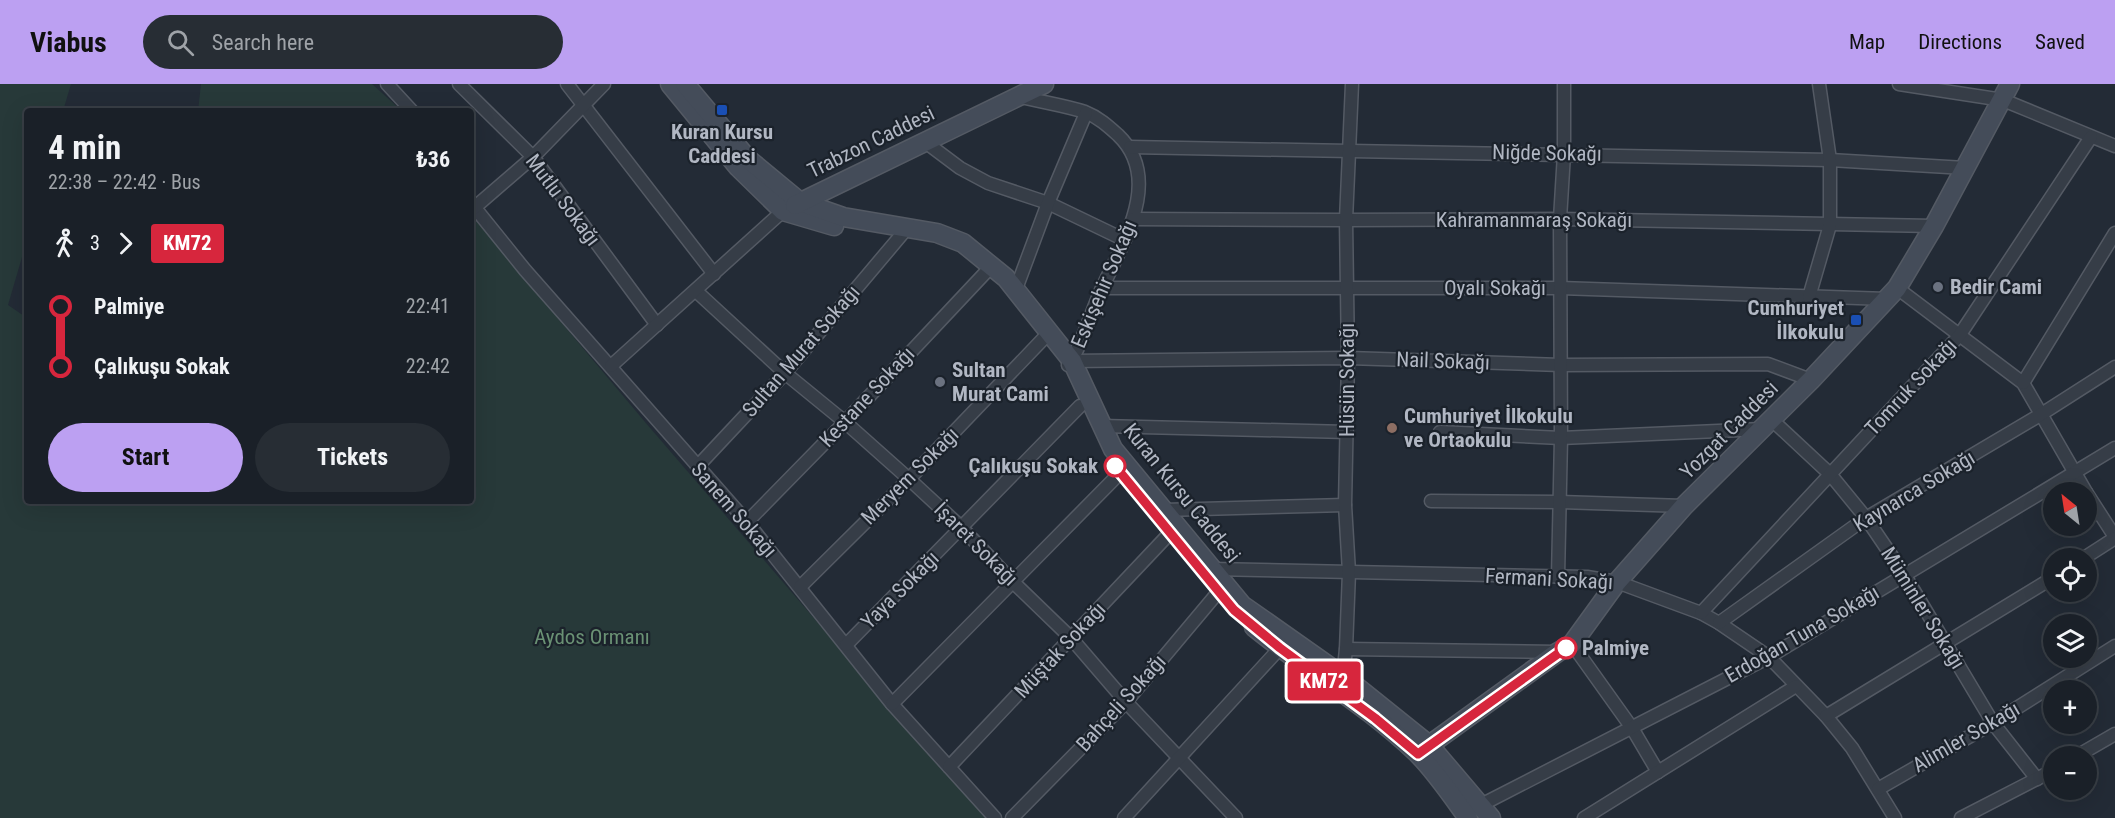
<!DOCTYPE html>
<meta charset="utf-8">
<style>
:root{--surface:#1a2028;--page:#272d34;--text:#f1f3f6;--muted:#9fa3a8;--line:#383e45;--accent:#bca0f2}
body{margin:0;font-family:"Roboto Condensed",sans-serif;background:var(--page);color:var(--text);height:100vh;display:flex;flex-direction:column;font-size:22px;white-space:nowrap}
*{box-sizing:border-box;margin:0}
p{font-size:20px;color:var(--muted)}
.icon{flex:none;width:33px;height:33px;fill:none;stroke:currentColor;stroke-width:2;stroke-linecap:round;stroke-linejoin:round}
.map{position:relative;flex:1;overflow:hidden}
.sheet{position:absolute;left:24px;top:24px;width:450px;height:396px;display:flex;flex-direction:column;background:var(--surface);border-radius:6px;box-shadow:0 6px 24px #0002,0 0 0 2px var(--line)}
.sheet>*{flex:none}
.badge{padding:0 12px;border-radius:4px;font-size:21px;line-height:39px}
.needle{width:39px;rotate:330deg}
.tools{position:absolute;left:2043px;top:398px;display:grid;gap:12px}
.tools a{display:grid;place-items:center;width:54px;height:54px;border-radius:50%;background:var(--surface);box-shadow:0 6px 24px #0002,0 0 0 2px var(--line);font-size:30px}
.map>.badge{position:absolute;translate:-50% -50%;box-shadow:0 0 0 3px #fff}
.legs{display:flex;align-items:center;gap:9px;height:66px;padding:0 24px;font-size:20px}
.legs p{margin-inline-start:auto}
.head{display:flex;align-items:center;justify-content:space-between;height:102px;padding:0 24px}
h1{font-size:33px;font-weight:700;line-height:45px}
.button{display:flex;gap:12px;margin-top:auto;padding:12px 24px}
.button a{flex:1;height:69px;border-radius:36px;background:var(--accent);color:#111;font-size:24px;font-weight:700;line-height:69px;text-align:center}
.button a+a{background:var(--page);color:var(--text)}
ul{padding:0 24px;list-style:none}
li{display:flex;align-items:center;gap:21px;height:60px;font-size:22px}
li i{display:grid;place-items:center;width:9px;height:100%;margin:0 8px;background:currentColor}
li i::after{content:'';width:15px;height:15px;margin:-8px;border:4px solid;border-radius:50%;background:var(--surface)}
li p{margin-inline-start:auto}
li:first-child i{background:linear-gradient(#0000 50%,currentColor 0)}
li:last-child i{background:linear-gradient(currentColor 50%,#0000 0)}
header{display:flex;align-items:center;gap:36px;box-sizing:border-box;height:84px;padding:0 30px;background:var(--accent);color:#111}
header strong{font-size:28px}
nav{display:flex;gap:33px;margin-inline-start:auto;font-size:21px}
.search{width:420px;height:54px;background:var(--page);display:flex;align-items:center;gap:15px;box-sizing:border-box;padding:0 21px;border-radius:33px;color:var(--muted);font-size:22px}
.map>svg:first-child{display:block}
.green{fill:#273939}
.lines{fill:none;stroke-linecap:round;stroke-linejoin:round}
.street-casing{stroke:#545a64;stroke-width:15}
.secondary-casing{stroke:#545a64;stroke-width:21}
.street{stroke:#363d47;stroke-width:12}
.secondary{stroke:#444c59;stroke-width:18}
.line-1-casing{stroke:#fff;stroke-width:14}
.line-1{stroke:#d7263d;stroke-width:9}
.transit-dot{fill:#1a4fb4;stroke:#1b222b;stroke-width:2}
.worship-dot{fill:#6b7280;stroke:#1b222b;stroke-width:2}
.education-dot{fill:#8d6e63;stroke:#1b222b;stroke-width:2}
.stop-1-dot{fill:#fff;stroke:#d7263d;stroke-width:3}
.labels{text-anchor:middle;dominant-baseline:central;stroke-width:4.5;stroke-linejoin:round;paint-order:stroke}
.poi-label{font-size:21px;font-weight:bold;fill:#b1b7c3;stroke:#1b222b;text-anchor:start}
.street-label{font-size:21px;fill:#b1b7c3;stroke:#1b222b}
.stop-label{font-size:21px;font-weight:bold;fill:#b1b7c3;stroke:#1b222b;text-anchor:end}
.park-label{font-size:21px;fill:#6a9174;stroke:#1b222b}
</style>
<header>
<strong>Viabus</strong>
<div class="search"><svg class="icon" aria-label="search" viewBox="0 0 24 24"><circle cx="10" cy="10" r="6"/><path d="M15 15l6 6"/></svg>Search here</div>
<nav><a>Map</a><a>Directions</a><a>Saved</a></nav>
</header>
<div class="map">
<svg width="2115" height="734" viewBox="0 0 2115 734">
<rect width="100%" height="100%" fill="#232b36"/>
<g class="green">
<path d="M0,0H71L63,27H27V156L8,221L27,234V417H471V131L645,338L986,734H0Z"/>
<path d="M201,0H372L402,27H198Z"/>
</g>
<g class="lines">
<defs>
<g id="street">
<path d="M387,0L412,27"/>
<path d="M459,0L533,73L657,241"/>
<path d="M567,0L714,190"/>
<path d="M1899,0L2003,16L2115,62"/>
<path d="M1018,12C1040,18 1063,21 1085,28C1098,33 1108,42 1118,51C1163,94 1124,157 1103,202C1092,224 1082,263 1068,281"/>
<path d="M924,57L960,84L988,99L1048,119L1125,156"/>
<path d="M1130,63L1830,76L1965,84"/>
<path d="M471,119L525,186L747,438L892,620L995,734"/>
<path d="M474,124L533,73L604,0"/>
<path d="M1133,135L1346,136L1560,135L1934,142"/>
<path d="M1102,204H1560L1887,215"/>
<path d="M1897,204L2023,299L2086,408"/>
<path d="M1016,205L1048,119L1086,29"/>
<path d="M696,207L785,289L845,338L909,395L962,444L1012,497L1071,554L1126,618L1236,734"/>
<path d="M1809,213L1830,141V76L1819,0"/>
<path d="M1072,277L1348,274L1561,281L1768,280L1811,296"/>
<path d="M611,282L783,127"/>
<path d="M2023,299L2115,149"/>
<path d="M1772,336L1830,390L1866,434L1904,490L1993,639L2037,695"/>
<path d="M1101,342L1347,348"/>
<path d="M1440,348L1561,354L1763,345"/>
<path d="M697,383L785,289L903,149"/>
<path d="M2086,408L2115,453"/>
<path d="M1431,417L1560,418L1684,422"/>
<path d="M1164,426L1345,421"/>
<path d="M747,438L845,338L986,188"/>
<path d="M2084,474L2115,454"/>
<path d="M1212,485L1587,493L1617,498L1701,529L1719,539L1769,573L1826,632L1852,664L1895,734"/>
<path d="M1558,493L1561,354L1560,135L1564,70V0"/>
<path d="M800,503L909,395L1044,254"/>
<path d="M1701,529L1959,252L2091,53"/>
<path d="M1719,539L1866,434L2040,331L2115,283"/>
<path d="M1572,560L1632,644L1658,688"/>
<path d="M846,561L1080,322"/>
<path d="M1346,565L1558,568"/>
<path d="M1343,592L1346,565L1349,488L1345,421L1348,274L1346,136L1352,0"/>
<path d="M892,620L1121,388"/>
<path d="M1826,632L2054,493"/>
<path d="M2077,672L2115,650"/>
<path d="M949,683L1170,449"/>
<path d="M1878,705L1993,639L2115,562"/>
<path d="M1481,721L1769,573L2115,364"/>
<path d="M1012,734L1126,618L1225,500"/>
<path d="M1124,734L1280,564"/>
<path d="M1584,734L1796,602"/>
<path d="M1961,734L2054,686"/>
</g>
<g id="secondary">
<path d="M670,0L738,83L783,127L834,142"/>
<path d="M685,0L748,75L800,118L843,133L937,149L963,159L1006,194L1072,277L1113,365L1242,521L1343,592L1429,661L1491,734"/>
<path d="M795,121L1044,0"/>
<path d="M1254,543C1307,586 1368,622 1417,669C1436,688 1452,712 1468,734"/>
<path d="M1421,667L1558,568L1572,560L1617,498L1684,422L1811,296L1897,204L1934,142L2010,0"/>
</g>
</defs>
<use href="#street" class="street-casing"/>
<use href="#secondary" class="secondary-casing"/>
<use href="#street" class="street"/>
<use href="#secondary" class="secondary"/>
</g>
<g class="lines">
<defs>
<path id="line-1" d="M1115,382L1234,526L1280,564L1375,634L1418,670L1566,564"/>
</defs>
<use href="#line-1" class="line-1-casing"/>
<use href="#line-1" class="line-1"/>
</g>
<g class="transit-dot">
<rect x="716" y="20" width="12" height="12" rx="3"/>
<rect x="1850" y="230" width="12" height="12" rx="3"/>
</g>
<g class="worship-dot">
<circle cx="1938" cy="203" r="6"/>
<circle cx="940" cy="298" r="6"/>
</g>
<circle class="education-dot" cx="1392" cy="344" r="6"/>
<g class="stop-1-dot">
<circle cx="1115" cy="382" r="10"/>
<circle cx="1566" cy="564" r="10"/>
</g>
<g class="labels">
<g class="poi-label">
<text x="722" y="48" text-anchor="middle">Kuran Kursu<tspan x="722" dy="24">Caddesi</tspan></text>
<text x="1950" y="203">Bedir Cami</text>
<text x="1844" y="224" text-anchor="end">Cumhuriyet<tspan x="1844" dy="24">İlkokulu</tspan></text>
<text x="952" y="286">Sultan<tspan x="952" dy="24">Murat Cami</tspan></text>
<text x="1404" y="332">Cumhuriyet İlkokulu<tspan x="1404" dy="24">ve Ortaokulu</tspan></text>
</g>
<g class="street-label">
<text transform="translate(871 58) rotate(-26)">Trabzon Caddesi</text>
<text transform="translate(1547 69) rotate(1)">Niğde Sokağı</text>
<text transform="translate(563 116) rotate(53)">Mutlu Sokağı</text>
<text x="1534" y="136">Kahramanmaraş Sokağı</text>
<text transform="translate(1104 200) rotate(-67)">Eskişehir Sokağı</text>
<text x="1495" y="204">Oyalı Sokağı</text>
<text transform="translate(801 267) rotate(-49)">Sultan Murat Sokağı</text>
<text transform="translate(1443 277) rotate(2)">Nail Sokağı</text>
<text transform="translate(1347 296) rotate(-90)">Hüsün Sokağı</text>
<text transform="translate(1911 303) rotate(-47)">Tomruk Sokağı</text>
<text transform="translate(867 313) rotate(-47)">Kestane Sokağı</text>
<text transform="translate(1729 346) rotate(-45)">Yozgat Caddesi</text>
<text transform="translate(910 392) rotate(-45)">Meryem Sokağı</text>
<text transform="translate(1914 407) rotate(-31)">Kaynarca Sokağı</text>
<text transform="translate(1182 409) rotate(51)">Kuran Kursu Caddesi</text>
<text transform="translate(734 426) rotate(49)">Sanem Sokağı</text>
<text transform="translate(976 460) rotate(45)">İşaret Sokağı</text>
<text transform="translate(1549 495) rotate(3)">Fermani Sokağı</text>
<text transform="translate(900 506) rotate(-45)">Yaya Sokağı</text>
<text transform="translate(1923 524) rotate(58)">Müminler Sokağı</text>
<text transform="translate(1802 550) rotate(-30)">Erdoğan Tuna Sokağı</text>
<text transform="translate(1060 566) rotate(-47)">Müştak Sokağı</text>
<text transform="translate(1121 619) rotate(-48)">Bahçeli Sokağı</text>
<text transform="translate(1966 653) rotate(-30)">Alimler Sokağı</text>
</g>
<g class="stop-label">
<text x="1098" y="382">Çalıkuşu Sokak</text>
<text x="1582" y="564" text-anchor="start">Palmiye</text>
</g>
<g class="park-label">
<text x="592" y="553">Aydos Ormanı</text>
</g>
</g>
</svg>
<div class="tools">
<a><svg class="needle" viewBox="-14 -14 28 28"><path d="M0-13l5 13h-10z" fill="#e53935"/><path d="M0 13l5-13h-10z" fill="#9fa3a8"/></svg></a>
<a><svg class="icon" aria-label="locate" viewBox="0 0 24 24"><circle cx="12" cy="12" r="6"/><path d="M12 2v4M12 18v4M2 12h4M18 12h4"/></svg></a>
<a><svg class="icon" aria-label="layers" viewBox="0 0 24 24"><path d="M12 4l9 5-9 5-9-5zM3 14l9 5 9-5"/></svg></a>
<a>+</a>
<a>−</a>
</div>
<b class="badge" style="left:1324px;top:597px;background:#d7263d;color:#fff">KM72</b>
<section class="sheet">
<div class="head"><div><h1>4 min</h1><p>22:38 – 22:42 · Bus</p></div><b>₺36</b></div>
<div class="legs"><svg class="icon" aria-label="walk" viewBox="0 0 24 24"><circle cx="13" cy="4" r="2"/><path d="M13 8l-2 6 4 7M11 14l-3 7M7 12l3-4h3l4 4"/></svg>3<svg class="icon" aria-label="forward" viewBox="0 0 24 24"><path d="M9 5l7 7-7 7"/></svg><b class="badge" style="background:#d7263d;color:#fff">KM72</b></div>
<ul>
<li><i style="color:#d7263d"></i><b>Palmiye</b><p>22:41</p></li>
<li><i style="color:#d7263d"></i><b>Çalıkuşu Sokak</b><p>22:42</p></li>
</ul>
<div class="button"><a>Start</a><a>Tickets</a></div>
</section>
</div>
